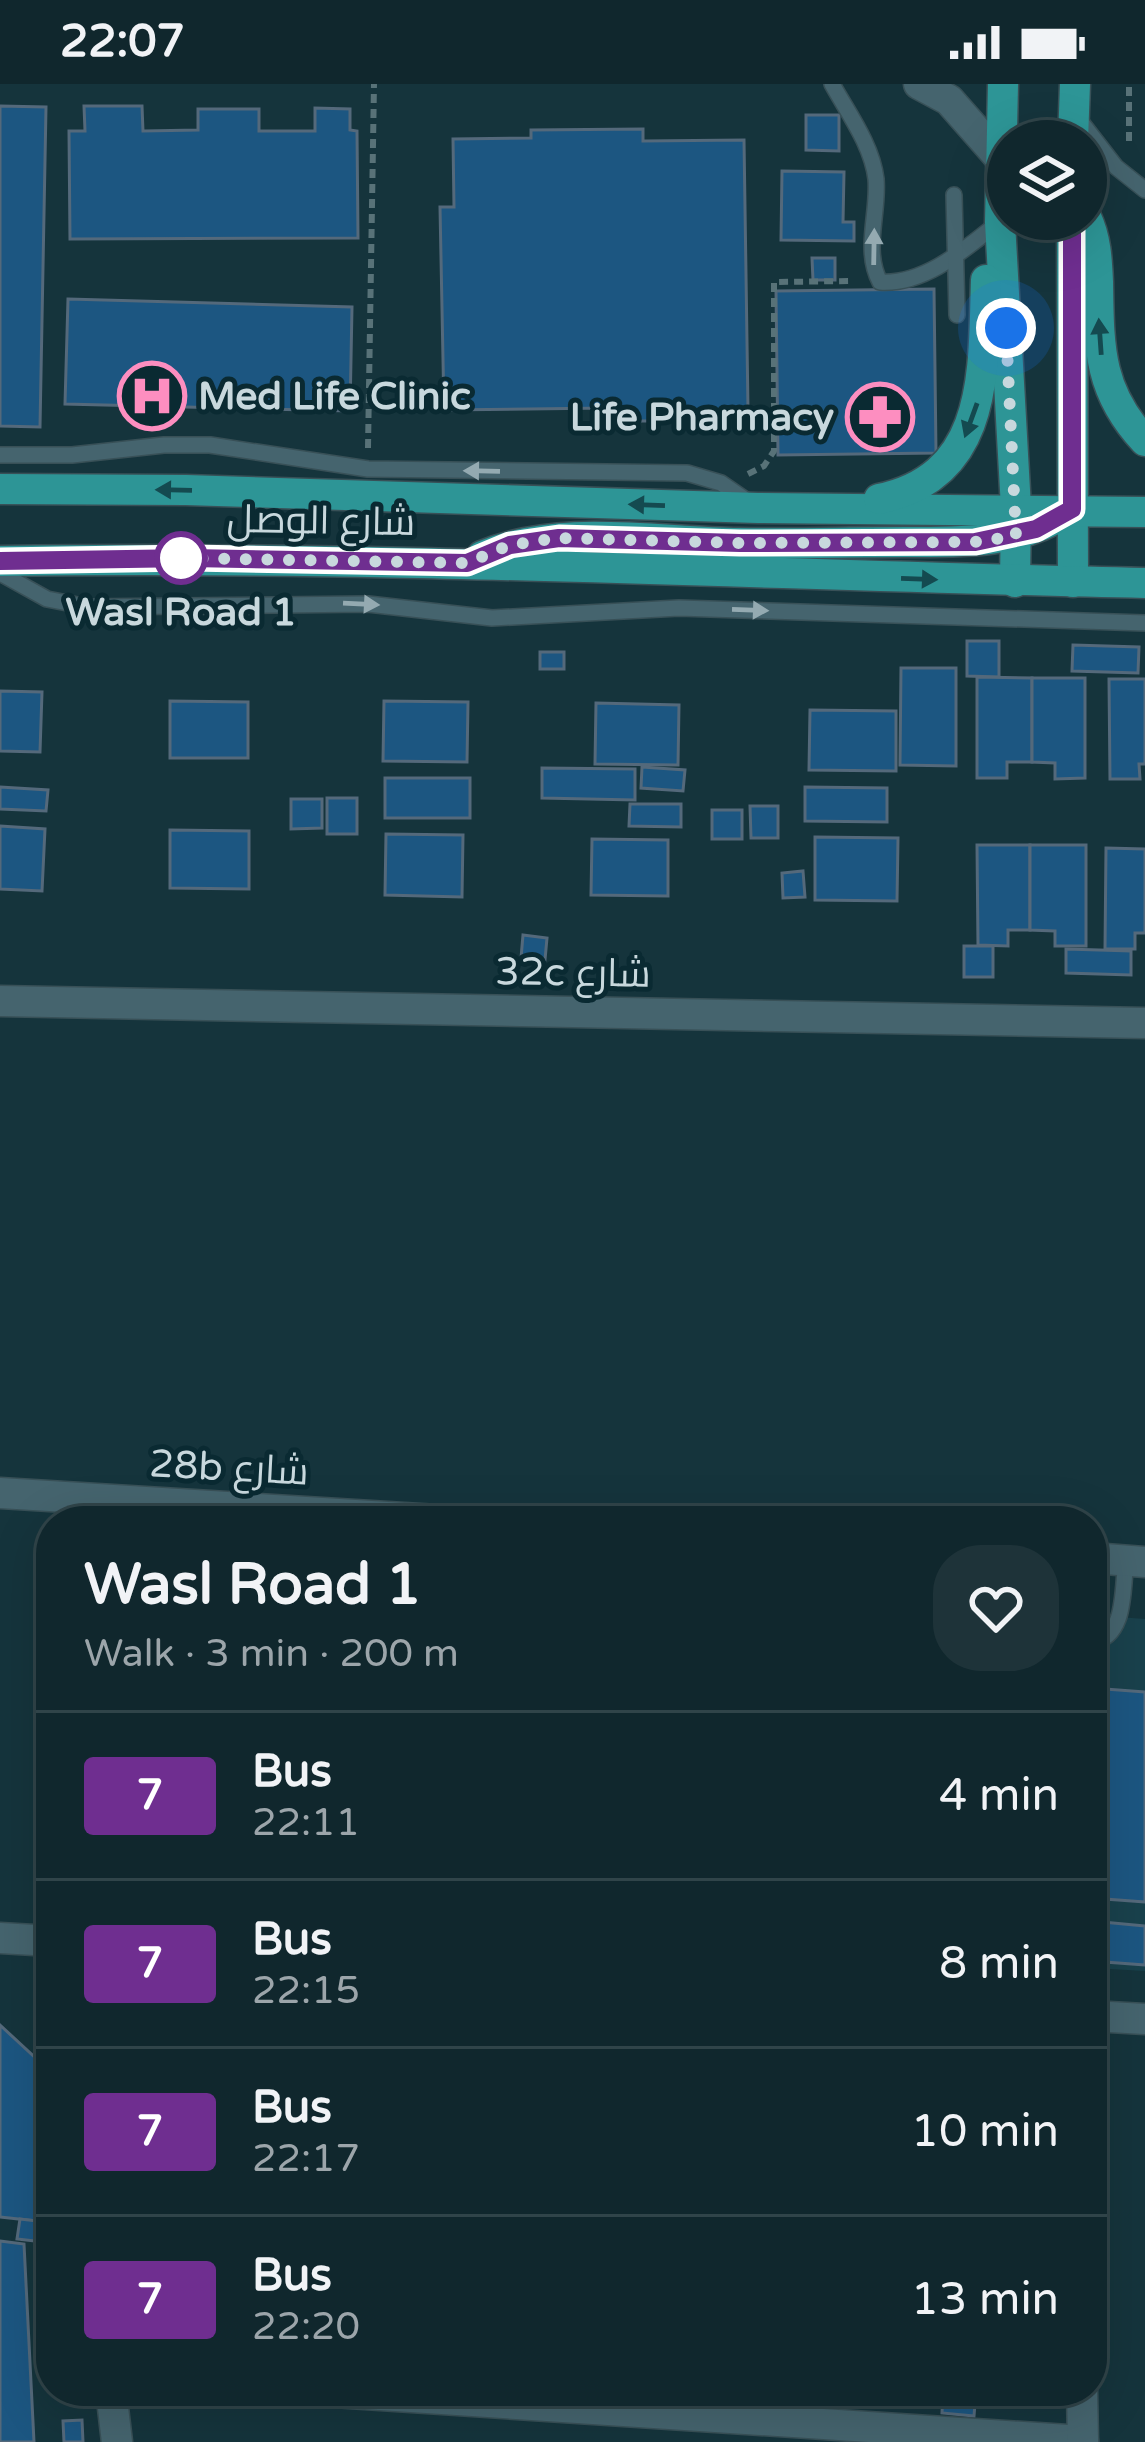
<!DOCTYPE html>
<meta charset="utf-8">
<style>
:root{--surface:#10272d;--page:#1e3339;--text:#f1f3f6;--muted:#9ca5aa;--line:#304449}
body{margin:0;font-family:"Varela Round",Cairo,sans-serif;background:var(--page);color:var(--text);height:100vh;display:flex;flex-direction:column;font-size:45px;white-space:nowrap}
*{box-sizing:border-box;margin:0}
p{font-size:39px;color:var(--muted)}
.icon{flex:none;width:66px;height:66px;fill:none;stroke:currentColor;stroke-width:2;stroke-linecap:round;stroke-linejoin:round}
.map{position:relative;flex:1;overflow:hidden}
.side{position:absolute;left:36px;top:1422px;width:1071px;height:900px;display:flex;flex-direction:column;background:var(--surface);border-radius:48px;box-shadow:0 12px 48px #0002,0 0 0 3px var(--line)}
.side>*{flex:none}
.badge{padding:0 24px;border-radius:9px;font-size:42px;line-height:78px}
.buttons{position:absolute;left:987px;top:36px;display:grid;gap:24px}
.buttons a{display:grid;place-items:center;width:120px;height:120px;border-radius:50%;background:var(--surface);box-shadow:0 12px 48px #0002,0 0 0 3px var(--line);font-size:60px}
.you{position:absolute;width:60px;height:60px;margin:-30px;border:9px solid #fff;border-radius:50%;background:#1a73e8;box-shadow:0 0 0 18px #1a73e833}
.map>.badge{position:absolute;translate:-50% -50%;box-shadow:0 0 0 6px #fff}
.round{display:grid;place-items:center;flex:none;width:126px;height:126px;border-radius:48px;background:var(--page)}
.headline{display:flex;align-items:center;justify-content:space-between;height:204px;padding:0 48px}
h1{font-size:57px;font-weight:700;line-height:90px}
ul{padding:0;list-style:none}
li{display:flex;align-items:center;gap:36px;height:168px;padding:0 48px;border-top:3px solid var(--line)}
li div{flex:1}
li b{display:block;font-size:45px}
li em{font-style:normal}
li .badge{min-width:132px;font-weight:700;text-align:center}
.status{display:flex;justify-content:space-between;align-items:center;height:84px;padding:0 60px;background:var(--surface);direction:ltr}
.status svg{height:33px;fill:currentColor}
.map>svg:first-child{display:block}
.built{fill:#19414c}
.building{fill:#1c5681;stroke:#54697b;stroke-width:3}
.lines{fill:none;stroke-linecap:round;stroke-linejoin:round}
.service-casing{stroke:#385057;stroke-width:18}
.minor-casing{stroke:#385057;stroke-width:33}
.primary-casing{stroke:#385057;stroke-width:33}
.path{stroke:#587278;stroke-width:6;stroke-dasharray:9 6;stroke-linecap:butt}
.service{stroke:#45646e;stroke-width:15}
.minor{stroke:#45646e;stroke-width:30}
.primary{stroke:#2d9596;stroke-width:30}
.oneway{fill:#94aab1}
.oneway2{fill:#144a50}
.line-casing{stroke:#fff;stroke-width:27}
.line{stroke:#6f2e90;stroke-width:18}
.walk{stroke:#c8d8dd;stroke-width:12;stroke-dasharray:0 21.6}
.stop-dot{fill:#fff;stroke:#6f2e90;stroke-width:6}
.labels{text-anchor:middle;dominant-baseline:central;stroke-width:10;stroke-linejoin:round;paint-order:stroke}
.poi-label{font-size:39px;font-weight:bold;fill:#c8d8dd;stroke:#0a2a32;text-anchor:start}
.street-label{font-size:39px;fill:#c8d8dd;stroke:#0a2a32}
.stop-label{font-size:39px;font-weight:bold;fill:#c8d8dd;stroke:#0a2a32}
</style>
<div class="status"><b>22:07</b><svg viewBox="0 0 49 12"><path d="M0 12V9h3v3zM5 12V6h3v6zM10 12V3h3v9zM15 12V0h3v12zM26 1h20v11H26zM47 4h2v5h-2z"/></svg></div>
<div class="map">
<svg width="1145" height="2358" viewBox="0 0 1145 2358">
<rect width="100%" height="100%" fill="#15343c"/>
<path class="built" d="M1092,1531L1145,1535V1887L1092,1884Z"/>
<g class="building">
<path d="M0,22L46,23L40,343L0,342Z"/>
<path d="M84,22H142L143,47L198,46V25H259V47H315V24L350,25V46L357,47L358,154L70,155L69,47H85Z"/>
<path d="M806,31H839V67L806,66Z"/>
<path d="M643,45V57L744,56L748,325L680,326V337H607V324L444,326L440,123H454L453,55L531,54V46Z"/>
<path d="M782,87L844,88L843,138H854V157L781,156Z"/>
<path d="M812,174H835V196H813Z"/>
<path d="M934,205L936,369L778,371L776,207Z"/>
<path d="M68,215L352,223L350,327L65,320Z"/>
<path d="M967,557H999V593L967,592Z"/>
<path d="M1073,561L1139,563L1138,589L1072,587Z"/>
<rect x="540" y="568" width="24" height="17"/>
<path d="M901,584H956V682L900,681Z"/>
<path d="M977,593L1032,594V678H1007V694H977Z"/>
<path d="M1032,594H1085V694L1055,695V679L1032,678Z"/>
<path d="M1109,595H1145V680H1139L1140,695H1110Z"/>
<path d="M0,607L42,608L40,668L0,667Z"/>
<path d="M170,617L248,618V674H170Z"/>
<path d="M384,617L468,618L467,678L383,677Z"/>
<path d="M596,619L679,621L678,681L595,680Z"/>
<path d="M810,626L896,627V687L809,686Z"/>
<path d="M642,683L685,686L683,707L641,704Z"/>
<path d="M542,684L635,685V716L542,714Z"/>
<rect x="385" y="694" width="85" height="40"/>
<path d="M0,703L48,706L46,727L0,725Z"/>
<path d="M805,703L887,704V738L805,737Z"/>
<rect x="327" y="714" width="30" height="36"/>
<path d="M291,715H322V744L291,745Z"/>
<path d="M630,720H681V743L629,742Z"/>
<path d="M750,722H778V754H751Z"/>
<rect x="712" y="726" width="30" height="29"/>
<path d="M0,742L45,745L42,807L0,805Z"/>
<path d="M170,746L249,747V805L170,804Z"/>
<path d="M386,750L463,751L462,813L385,811Z"/>
<path d="M815,753L898,754L897,817L815,816Z"/>
<path d="M592,755L668,756V812L591,811Z"/>
<path d="M977,761H1030V846H1008V862L978,861Z"/>
<path d="M1030,761H1086V862H1055V847L1030,846Z"/>
<path d="M1106,764L1145,765V849H1135V865H1105Z"/>
<path d="M803,787L805,813L783,814L782,789Z"/>
<path d="M523,851L547,854L545,876L521,874Z"/>
<rect x="964" y="862" width="29" height="31"/>
<path d="M1066,865L1131,867V891L1066,889Z"/>
<path d="M1092,1604L1145,1608V1818L1092,1814Z"/>
<path d="M1092,1837L1145,1842V1881L1092,1877Z"/>
<path d="M0,1941L42,1980L46,2138L0,2133Z"/>
<path d="M20,2135L46,2138L44,2158L17,2155Z"/>
<path d="M0,2157L24,2160L34,2358H0Z"/>
<path d="M943,2307H976L974,2332L942,2329Z"/>
<path d="M82,2336L83,2358H64L63,2337Z"/>
</g>
<g class="lines">
<defs>
<g id="service">
<path d="M832,0C848,29 872,61 876,95C879,129 863,166 880,198C925,201 965,165 998,139"/>
<path d="M1078,34L1116,83L1145,106"/>
<path d="M954,111L957,231"/>
<path d="M0,371H72L164,361H210L368,385L687,389L721,399L750,419"/>
<path d="M0,489L47,515L88,523L368,520L492,534L679,524L1145,539"/>
<path d="M1092,1558C1127,1553 1122,1505 1126,1476"/>
</g>
<g id="minor">
<path d="M919,0L949,16L1001,75"/>
<path d="M0,917L1145,939"/>
<path d="M0,1409L453,1437"/>
<path d="M1092,1474L1145,1478"/>
<path d="M0,1854L51,1857"/>
<path d="M1092,1932L1145,1935"/>
<path d="M111,2307L117,2358"/>
<path d="M319,2307L1083,2357"/>
<path d="M1082,2307L1083,2358"/>
</g>
<g id="primary">
<path d="M1003,0L1000,138L1016,424L1015,498"/>
<path d="M1073,57L1075,0"/>
<path d="M1086,133C1096,154 1097,175 1098,198C1099,263 1098,307 1145,357"/>
<path d="M1072,135L1073,498"/>
<path d="M0,405L186,406L758,424L1145,428"/>
<path d="M879,415C990,392 983,286 986,196"/>
<path d="M482,472C560,439 655,458 739,459C794,460 850,458 906,458C963,458 1017,460 1067,428"/>
<path d="M0,477C382,471 763,491 1145,499"/>
</g>
</defs>
<use href="#service" class="service-casing"/>
<use href="#minor" class="minor-casing"/>
<use href="#primary" class="primary-casing"/>
<g class="path">
<path d="M1129,57V0"/>
<path d="M368,364L374,0"/>
<path d="M748,390L764,382L774,367V198L854,197"/>
</g>
<use href="#service" class="service"/>
<use href="#minor" class="minor"/>
<use href="#primary" class="primary"/>
</g>
<defs><path id="oneway-solid" d="M-6-.8H1V-3.2L6.5 0L1 3.2V.8H-6Z" transform="scale(3)"/></defs>
<g class="oneway">
<use href="#oneway-solid" transform="translate(874 163) rotate(-89)"/>
<use href="#oneway-solid" transform="translate(482 387) rotate(-179)"/>
<use href="#oneway-solid" transform="translate(361 520) rotate(3)"/>
<use href="#oneway-solid" transform="translate(750 526) rotate(2)"/>
</g>
<g class="oneway2">
<use href="#oneway-solid" transform="translate(1100 253) rotate(-94)"/>
<use href="#oneway-solid" transform="translate(971 336) rotate(110)"/>
<use href="#oneway-solid" transform="translate(174 406) rotate(-179)"/>
<use href="#oneway-solid" transform="translate(647 421) rotate(-178)"/>
<use href="#oneway-solid" transform="translate(919 495) rotate(2)"/>
</g>
<g class="lines">
<defs>
<path id="line" d="M0,477L191,474L467,479L510,461L559,454L740,459L975,458L1036,445L1072,425V135"/>
</defs>
<use href="#line" class="line-casing"/>
<use href="#line" class="line"/>
<path class="walk" d="M181,474L467,479L510,461L559,454L740,459L975,458L1016,452L1006,244"/>
</g>
<defs>
<symbol id="hospital-ring" viewBox="-11 -11 22 22"><circle r="9.5" fill="#0a2a32" stroke="#fd8ec0" stroke-width="1.5"/><path d="M-5-5h3v3.5h4V-5h3V5h-3V1.5h-4V5h-3Z" fill="#fd8ec0"/></symbol>
<symbol id="pharmacy-ring" viewBox="-11 -11 22 22"><circle r="9.5" fill="#0a2a32" stroke="#fd8ec0" stroke-width="1.5"/><path d="M-2-6h4v4h4v4h-4v4h-4v-4h-4v-4h4Z" fill="#fd8ec0"/></symbol>
</defs>
<g fill-rule="evenodd">
<use href="#hospital-ring" x="114" y="274" width="76" height="76"/>
<use href="#pharmacy-ring" x="842" y="295" width="76" height="76"/>
</g>
<circle class="stop-dot" cx="181" cy="474" r="24"/>
<g class="labels">
<g class="poi-label">
<text x="198" y="312">Med Life Clinic</text>
<text x="834" y="333" text-anchor="end">Life Pharmacy</text>
</g>
<g class="street-label">
<text transform="translate(321 437) rotate(1)">شارع الوصل</text>
<text transform="translate(573 889) rotate(1)">32c شارع</text>
<text transform="translate(229 1384) rotate(3)">28b شارع</text>
</g>
<g class="stop-label">
<text x="181" y="528">Wasl Road 1</text>
</g>
</g>
</svg>
<div class="buttons">
<a><svg class="icon" aria-label="layers" viewBox="0 0 24 24"><path d="M12 4l9 5-9 5-9-5zM3 14l9 5 9-5"/></svg></a>
</div>
<div class="you" style="left:1006px;top:244px"></div>
<section class="side">
<div class="headline"><div><h1>Wasl Road 1</h1><p>Walk · 3 min · 200 m</p></div><a class="round"><svg class="icon" aria-label="heart" viewBox="0 0 24 24"><path d="M12 20l-8-8c-3-5 5-10 8-4 3-6 11-1 8 4z"/></svg></a></div>
<ul>
<li><span class="badge" style="background:#6f2e90;color:#fff">7</span><div><b>Bus</b><p>22:11</p></div><em>4 min</em></li>
<li><span class="badge" style="background:#6f2e90;color:#fff">7</span><div><b>Bus</b><p>22:15</p></div><em>8 min</em></li>
<li><span class="badge" style="background:#6f2e90;color:#fff">7</span><div><b>Bus</b><p>22:17</p></div><em>10 min</em></li>
<li><span class="badge" style="background:#6f2e90;color:#fff">7</span><div><b>Bus</b><p>22:20</p></div><em>13 min</em></li>
</ul>
</section>
</div>
